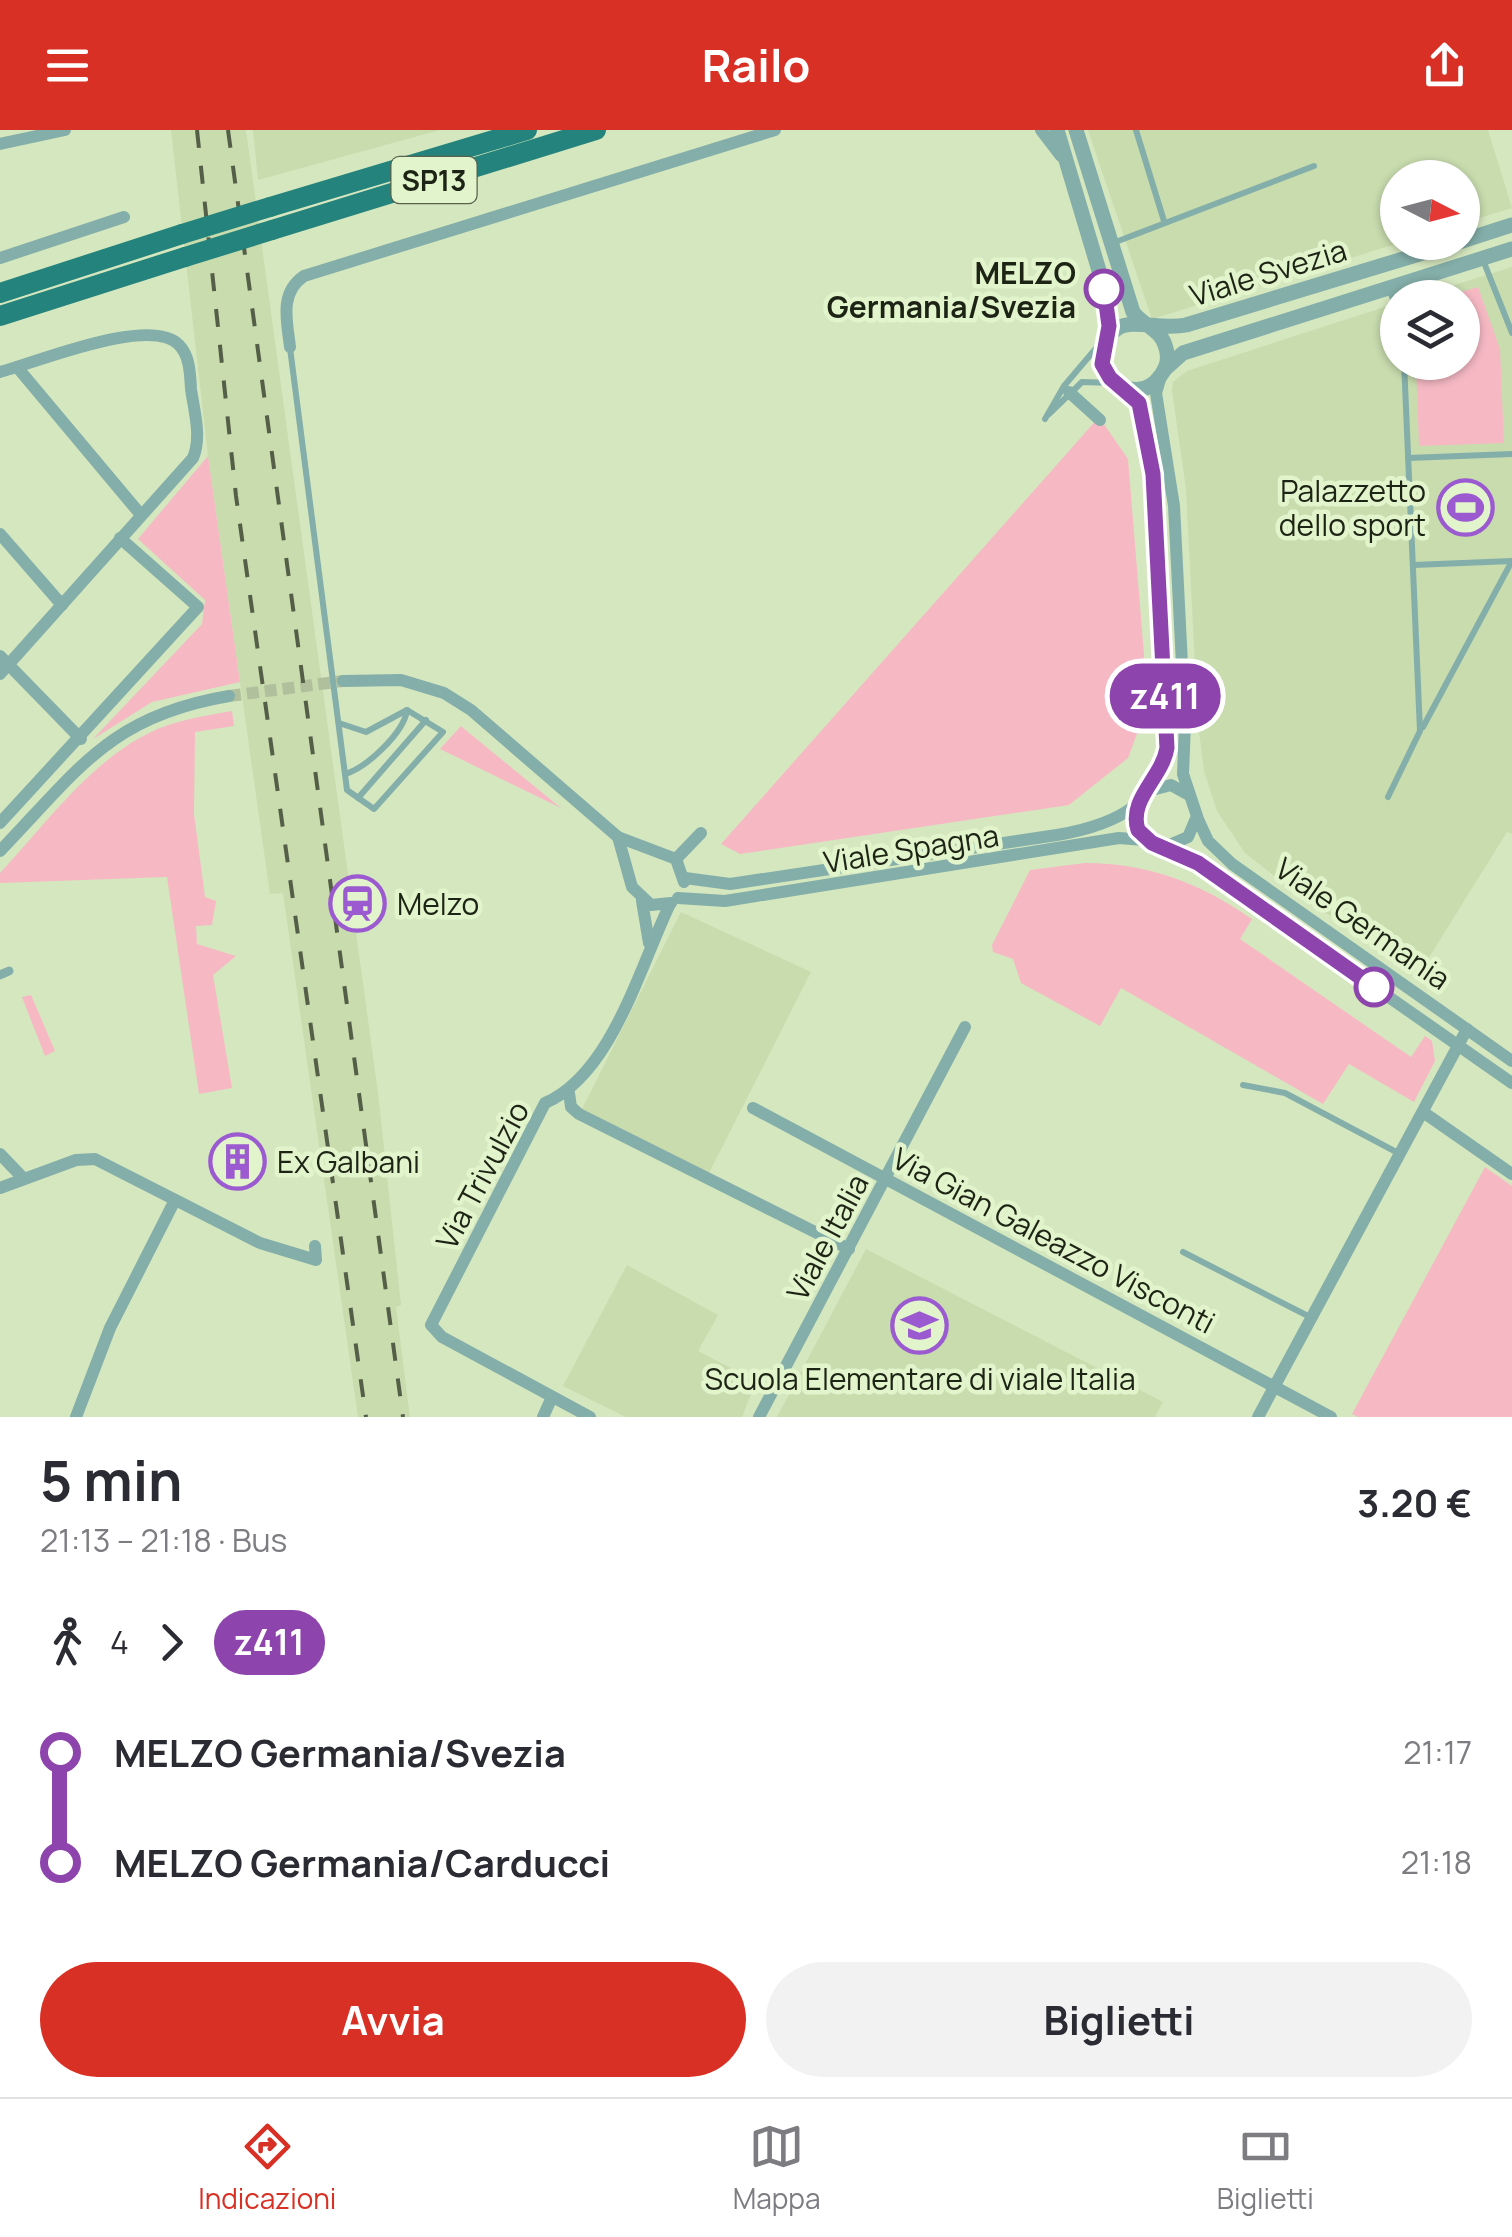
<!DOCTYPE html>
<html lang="it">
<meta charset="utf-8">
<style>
:root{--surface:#fff;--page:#f2f2f3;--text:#2b2b33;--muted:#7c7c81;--line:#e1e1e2;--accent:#d93025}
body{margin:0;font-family:Manrope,sans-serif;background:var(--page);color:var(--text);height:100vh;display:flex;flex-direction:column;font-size:38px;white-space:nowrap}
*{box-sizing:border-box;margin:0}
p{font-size:32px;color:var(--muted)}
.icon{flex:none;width:55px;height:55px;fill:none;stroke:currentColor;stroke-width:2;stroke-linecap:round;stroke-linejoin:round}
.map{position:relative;height:1287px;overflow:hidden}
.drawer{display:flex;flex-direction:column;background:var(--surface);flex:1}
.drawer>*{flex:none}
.badge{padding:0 20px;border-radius:32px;font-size:35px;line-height:65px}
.needle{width:65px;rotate:96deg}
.controls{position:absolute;left:1380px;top:30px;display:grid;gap:20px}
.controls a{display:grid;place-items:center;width:100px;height:100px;border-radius:50%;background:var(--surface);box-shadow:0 2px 8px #0004;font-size:50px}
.map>.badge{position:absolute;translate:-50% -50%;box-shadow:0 0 0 5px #fff}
.legs{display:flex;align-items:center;gap:15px;height:110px;padding:0 40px;font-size:32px}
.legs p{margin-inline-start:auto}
.summary{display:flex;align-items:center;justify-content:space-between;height:170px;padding:0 40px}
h1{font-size:55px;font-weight:700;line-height:75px}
.cta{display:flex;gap:20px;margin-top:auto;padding:20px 40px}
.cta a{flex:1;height:115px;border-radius:60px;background:var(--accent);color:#fff;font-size:40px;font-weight:700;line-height:115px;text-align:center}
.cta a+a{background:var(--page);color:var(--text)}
ul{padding:0 40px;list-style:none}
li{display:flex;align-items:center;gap:35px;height:110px;font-size:38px}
li i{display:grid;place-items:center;width:15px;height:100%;margin:0 12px;background:currentColor}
li i::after{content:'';width:25px;height:25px;margin:-12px;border:8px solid;border-radius:50%;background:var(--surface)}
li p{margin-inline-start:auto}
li:first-child i{background:linear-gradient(#0000 50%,currentColor 0)}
li:last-child i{background:linear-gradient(currentColor 50%,#0000 0)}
header{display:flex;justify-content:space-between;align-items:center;height:130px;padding:0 40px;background:var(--accent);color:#fff;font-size:45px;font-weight:700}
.tab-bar{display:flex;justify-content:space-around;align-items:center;height:140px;border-top:2px solid var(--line);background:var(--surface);font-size:28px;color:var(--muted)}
.tab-bar a{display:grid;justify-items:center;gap:5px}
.tab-bar .on{color:var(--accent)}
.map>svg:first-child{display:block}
.built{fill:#c8dcae}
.green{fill:#f6b9c4}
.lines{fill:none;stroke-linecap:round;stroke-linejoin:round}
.minor-tunnel{stroke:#b0c09d;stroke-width:12;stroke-dasharray:12 6;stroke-linecap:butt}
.service{stroke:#84aea9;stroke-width:6}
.pedestrian{stroke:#84aea9;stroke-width:9}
.minor{stroke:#84aea9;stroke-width:12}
.tertiary{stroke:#84aea9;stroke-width:15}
.primary{stroke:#24837c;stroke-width:20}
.rail{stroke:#555f48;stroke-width:4;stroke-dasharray:18 18;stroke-linecap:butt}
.primary-bridge{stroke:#24837c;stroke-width:20}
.line-1-casing{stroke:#fff;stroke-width:22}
.line-1{stroke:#8e44ad;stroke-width:15}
.stop-1-dot{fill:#fff;stroke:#8e44ad;stroke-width:5}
.labels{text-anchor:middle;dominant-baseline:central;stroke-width:9;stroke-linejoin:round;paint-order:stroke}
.shield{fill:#e2f4cc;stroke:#59624c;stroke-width:2.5}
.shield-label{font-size:28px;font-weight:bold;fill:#1e2415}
.stop-label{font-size:30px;font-weight:bold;fill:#1e2415;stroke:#e2f4cc;text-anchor:end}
.street-label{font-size:30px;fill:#1e2415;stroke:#e2f4cc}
.poi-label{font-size:30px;fill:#1e2415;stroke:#e2f4cc;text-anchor:start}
</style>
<header><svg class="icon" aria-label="menu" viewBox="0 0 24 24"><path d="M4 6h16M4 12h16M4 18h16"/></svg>Railo<svg class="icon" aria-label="share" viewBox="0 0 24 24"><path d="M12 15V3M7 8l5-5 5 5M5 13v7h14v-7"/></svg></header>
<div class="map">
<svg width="1512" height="1287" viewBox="0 0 1512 1287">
<rect width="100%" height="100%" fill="#d5e7bf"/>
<g class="built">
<path d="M171,0H246L378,963L401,1175L396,1177L410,1287H358L283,763L270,764L208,326Z"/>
<path d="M253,0H440L258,50Z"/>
<path d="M1088,0H1488L1512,78L1463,93L1462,48H1398L1399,113L1152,189Z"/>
<path d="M1512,137V704L1507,702L1428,829L1325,783L1302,768L1245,723L1217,681L1204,641L1198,593L1186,359L1172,261L1173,252L1187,241L1397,173L1398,232H1462V168L1416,167Z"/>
<path d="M681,782L811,842L709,1043L580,983Z"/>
<path d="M866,1119L1163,1272L1155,1287H777Z"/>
<path d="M627,1135L718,1185L698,1221L756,1251L742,1287H626L563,1256Z"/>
</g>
<g class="green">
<path d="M1478,157L1500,219L1504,313L1419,316L1416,233L1462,232V168L1443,167Z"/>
<path d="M1099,287L1128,329L1148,574L1128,628L1069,675L740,724L721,714Z"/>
<path d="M208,326L240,552L152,572L93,609L202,494L205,470L138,409Z"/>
<path d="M232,581L234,596L195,602L194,684L205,767L216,771L212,795L196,796L197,814L236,826L213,845L232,958L199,964L167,747L0,753V743C44,696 90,632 149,603C175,590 204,586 232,581Z"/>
<path d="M461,596L468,602L561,678L440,619Z"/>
<path d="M1085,733C1148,733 1200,753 1252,789L1240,809L1411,927L1425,906L1432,911L1435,931L1414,972L1349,934L1323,974L1121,858L1100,896L1021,853L1013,829L993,822L992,815L1030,740Z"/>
<path d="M31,865L55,921L45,926L22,867Z"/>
<path d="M1485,1037L1512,1056V1287H1358L1352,1284Z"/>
</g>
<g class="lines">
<path class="minor-tunnel" d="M229,566L343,551"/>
<g class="service">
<path d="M1136,0L1164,91"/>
<path d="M1113,113L1314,36"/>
<path d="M1483,130L1512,203"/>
<path d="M1389,159L1398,181"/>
<path d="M290,218L347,660L374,679L443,602L407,580L366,602L339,593"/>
<path d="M1049,284L1082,252L1113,253"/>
<path d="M1045,289L1064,256L1103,210"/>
<path d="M1408,328L1512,324"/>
<path d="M1413,435L1512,431"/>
<path d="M1423,597L1512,431"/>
<path d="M345,644C366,638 404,603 407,580"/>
<path d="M1388,667L1420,601L1404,232"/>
<path d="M358,668L426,590"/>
<path d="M1243,955L1285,963L1400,1024"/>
<path d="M1183,1122L1310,1187"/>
</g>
<path class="pedestrian" d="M0,845L9,841"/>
<g class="minor">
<path d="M1041,0L1061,26"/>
<path d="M0,14L65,0"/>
<path d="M0,128L124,87"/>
<path d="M290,217C287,191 279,163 304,146L775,0"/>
<path d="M17,237L141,385"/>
<path d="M0,242C38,232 151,185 179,215C190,226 190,244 191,259C194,281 202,307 193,328L0,544"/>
<path d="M1161,246L1156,263L1174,376L1185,594L1183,644L1197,686L1188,707L1165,717"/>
<path d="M1069,262L1100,290"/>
<path d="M0,404L62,475"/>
<path d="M0,526L81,609"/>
<path d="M343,551L401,550L444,563L471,580L618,707L676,729L684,752"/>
<path d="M1148,661L1171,655L1189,665"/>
<path d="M1197,687L1208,711L1232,734L1512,931"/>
<path d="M0,693L198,477L120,408"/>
<path d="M618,707L632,757L651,775L671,773"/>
<path d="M0,721C79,639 110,586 229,566"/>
<path d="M676,729L701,703"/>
<path d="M685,748L730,754L1057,705C1116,695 1165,673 1167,605L1153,344L1139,273L1122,257"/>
<path d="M678,768L725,771L1119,708L1144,710L1191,729L1512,953"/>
<path d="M642,771L649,813"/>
<path d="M569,963L571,977L579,984L849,1119"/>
<path d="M753,978L1331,1287"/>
<path d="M1423,982L1512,1044"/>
<path d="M0,1024L24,1049"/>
<path d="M0,1058L76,1030L95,1029L260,1113L316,1130L315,1116"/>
<path d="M76,1287L110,1198L175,1070"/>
<path d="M543,1287L552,1267"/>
<path d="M590,1287L442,1207L431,1195L545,973C612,944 640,836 670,774"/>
<path d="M759,1287L965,897"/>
<path d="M1258,1287L1467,899"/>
</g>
<g class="tertiary">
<path d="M1057,0L1106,164L1108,206"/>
<path d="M1076,0L1133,182C1142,195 1160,199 1165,215C1169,225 1168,236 1161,245C1132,288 1073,225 1118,198C1133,189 1161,200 1186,195L1459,112"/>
<path d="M1462,111L1512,95"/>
<path d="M1164,240L1183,223L1512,119"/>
</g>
<g class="primary">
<path d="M270,77L527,0"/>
<path d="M272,100L596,0"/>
<path d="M0,163L182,104"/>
<path d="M0,186L185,127"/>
</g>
<g class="rail">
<path d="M197,0L236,366L366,1287"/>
<path d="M228,0L403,1287"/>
</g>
<g class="primary-bridge">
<path d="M182,104L270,77"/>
<path d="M185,127L272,100"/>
</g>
</g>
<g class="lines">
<defs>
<path id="line-1" d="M1104,159L1109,196L1102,234L1110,248L1139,273L1153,344L1167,618C1162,648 1128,669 1138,700L1152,713L1198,733L1374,857"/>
</defs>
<use href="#line-1" class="line-1-casing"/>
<use href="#line-1" class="line-1"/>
</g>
<defs>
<symbol id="stadium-ring" viewBox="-11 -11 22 22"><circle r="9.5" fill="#e2f4cc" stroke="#9b5ad0" stroke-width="1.5"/><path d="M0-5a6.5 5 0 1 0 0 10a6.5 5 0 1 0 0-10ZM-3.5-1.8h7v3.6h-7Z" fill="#9b5ad0"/></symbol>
<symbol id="station-ring" viewBox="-11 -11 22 22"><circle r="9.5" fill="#e2f4cc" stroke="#9b5ad0" stroke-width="1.5"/><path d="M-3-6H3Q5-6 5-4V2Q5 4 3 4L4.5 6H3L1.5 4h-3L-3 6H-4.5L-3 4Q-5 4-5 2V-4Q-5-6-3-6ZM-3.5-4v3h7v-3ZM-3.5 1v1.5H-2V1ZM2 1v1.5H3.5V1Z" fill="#9b5ad0"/></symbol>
<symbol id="building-ring" viewBox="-11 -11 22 22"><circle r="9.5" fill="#e2f4cc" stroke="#9b5ad0" stroke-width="1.5"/><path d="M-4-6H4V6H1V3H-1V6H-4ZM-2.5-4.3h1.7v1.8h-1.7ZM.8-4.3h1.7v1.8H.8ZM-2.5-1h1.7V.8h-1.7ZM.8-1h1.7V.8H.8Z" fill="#9b5ad0"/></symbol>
<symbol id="school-ring" viewBox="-11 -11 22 22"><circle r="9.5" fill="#e2f4cc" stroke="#9b5ad0" stroke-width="1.5"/><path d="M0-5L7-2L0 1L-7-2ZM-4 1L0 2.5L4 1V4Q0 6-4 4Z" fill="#9b5ad0"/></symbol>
</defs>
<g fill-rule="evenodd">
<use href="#stadium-ring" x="1434" y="346" width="63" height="63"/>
<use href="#station-ring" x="326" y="742" width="63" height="63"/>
<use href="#building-ring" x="206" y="1000" width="63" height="63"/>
<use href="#school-ring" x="888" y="1164" width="63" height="63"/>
</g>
<g class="stop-1-dot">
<circle cx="1104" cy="159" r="18"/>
<circle cx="1374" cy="857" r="18"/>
</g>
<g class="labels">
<rect class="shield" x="391.5" y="27" width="85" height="46" rx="8"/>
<g class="shield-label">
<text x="434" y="50">SP13</text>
</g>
<g class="stop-label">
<text x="1076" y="142">MELZO<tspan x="1076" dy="34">Germania/Svezia</tspan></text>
</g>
<g class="street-label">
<text transform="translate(1268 142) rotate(-17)">Viale Svezia</text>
<text transform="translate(911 718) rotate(-9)">Viale Spagna</text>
<text transform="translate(1363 793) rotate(35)">Viale Germania</text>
<text transform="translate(482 1045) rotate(-62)">Via Trivulzio</text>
<text transform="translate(827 1107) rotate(-62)">Viale Italia</text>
<text transform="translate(1054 1110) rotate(28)">Via Gian Galeazzo Visconti</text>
</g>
<g class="poi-label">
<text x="1426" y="360" text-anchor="end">Palazzetto<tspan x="1426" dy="34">dello sport</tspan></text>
<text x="397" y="773">Melzo</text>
<text x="277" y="1031">Ex Galbani</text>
<text x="920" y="1248" text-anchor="middle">Scuola Elementare di viale Italia</text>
</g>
</g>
</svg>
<div class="controls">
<a><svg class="needle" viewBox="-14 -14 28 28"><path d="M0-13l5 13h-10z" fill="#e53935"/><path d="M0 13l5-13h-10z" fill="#7c7c81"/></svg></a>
<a><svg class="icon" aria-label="layers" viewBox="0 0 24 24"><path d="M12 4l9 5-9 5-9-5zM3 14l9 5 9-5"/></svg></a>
</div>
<b class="badge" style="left:1165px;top:566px;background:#8e44ad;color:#fff">z411</b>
</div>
<section class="drawer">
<div class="summary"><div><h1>5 min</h1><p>21:13 – 21:18 · Bus</p></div><b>3.20 €</b></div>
<div class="legs"><svg class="icon" aria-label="walk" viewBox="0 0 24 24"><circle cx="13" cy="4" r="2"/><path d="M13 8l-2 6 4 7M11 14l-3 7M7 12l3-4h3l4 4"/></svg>4<svg class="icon" aria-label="forward" viewBox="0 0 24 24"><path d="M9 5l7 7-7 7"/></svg><b class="badge" style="background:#8e44ad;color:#fff">z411</b></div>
<ul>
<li><i style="color:#8e44ad"></i><b>MELZO Germania/Svezia</b><p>21:17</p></li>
<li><i style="color:#8e44ad"></i><b>MELZO Germania/Carducci</b><p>21:18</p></li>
</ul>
<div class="cta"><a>Avvia</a><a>Biglietti</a></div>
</section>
<nav class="tab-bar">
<a class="on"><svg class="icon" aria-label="directions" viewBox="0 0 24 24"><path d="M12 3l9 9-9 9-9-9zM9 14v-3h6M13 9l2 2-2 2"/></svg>Indicazioni</a>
<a><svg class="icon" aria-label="map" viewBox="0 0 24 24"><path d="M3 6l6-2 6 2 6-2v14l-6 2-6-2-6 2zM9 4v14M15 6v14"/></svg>Mappa</a>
<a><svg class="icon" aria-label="tickets" viewBox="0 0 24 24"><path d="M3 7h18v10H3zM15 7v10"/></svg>Biglietti</a>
</nav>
